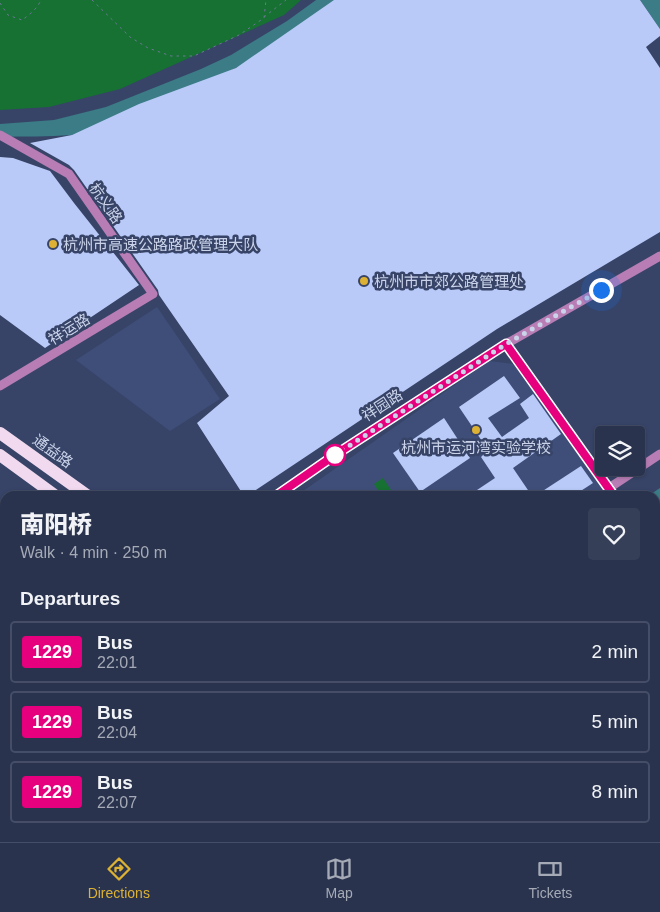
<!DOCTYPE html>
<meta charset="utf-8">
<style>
:root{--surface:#29334e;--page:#353f58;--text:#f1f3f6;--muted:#a5aab6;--line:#454e66;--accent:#ddb133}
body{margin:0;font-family:Arial,"Noto Sans SC",sans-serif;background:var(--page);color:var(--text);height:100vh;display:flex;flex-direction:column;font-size:19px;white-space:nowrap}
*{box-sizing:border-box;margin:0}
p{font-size:16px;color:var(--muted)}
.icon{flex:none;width:28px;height:28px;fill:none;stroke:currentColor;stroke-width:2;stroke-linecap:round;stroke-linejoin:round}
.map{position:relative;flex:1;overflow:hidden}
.side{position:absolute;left:0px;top:491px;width:660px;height:351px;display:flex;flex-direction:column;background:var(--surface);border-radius:15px 15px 0 0;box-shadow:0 1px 4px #0004,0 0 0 1px var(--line)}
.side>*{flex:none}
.badge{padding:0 10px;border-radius:4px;font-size:18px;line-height:32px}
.fabs{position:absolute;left:595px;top:426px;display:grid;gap:10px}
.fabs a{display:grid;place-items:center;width:50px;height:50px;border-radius:5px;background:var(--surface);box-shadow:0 1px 4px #0004,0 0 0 1px var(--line);font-size:25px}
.you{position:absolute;width:25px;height:25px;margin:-12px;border:4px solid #fff;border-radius:50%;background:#1a73e8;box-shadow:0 0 0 8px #1a73e833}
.map>.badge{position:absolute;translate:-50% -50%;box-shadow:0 0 0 2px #fff}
h2{padding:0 20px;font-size:19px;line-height:45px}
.round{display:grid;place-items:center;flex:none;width:52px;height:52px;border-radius:5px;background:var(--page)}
.headline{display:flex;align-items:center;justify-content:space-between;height:85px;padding:0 20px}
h1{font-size:24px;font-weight:800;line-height:38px}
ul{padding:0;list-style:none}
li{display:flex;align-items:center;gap:15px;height:62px;margin:0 10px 8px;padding:0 10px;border:2px solid var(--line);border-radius:5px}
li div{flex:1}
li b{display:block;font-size:19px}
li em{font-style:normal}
li .badge{min-width:55px;font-weight:700;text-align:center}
.tab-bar{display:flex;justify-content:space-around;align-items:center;height:70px;border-top:1px solid var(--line);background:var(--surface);font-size:14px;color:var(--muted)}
.tab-bar a{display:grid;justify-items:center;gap:2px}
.tab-bar .selected{color:var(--accent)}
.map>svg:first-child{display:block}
.built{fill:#3f4e79}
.green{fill:#167132}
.water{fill:#3b7c86}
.building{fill:#b9caf8}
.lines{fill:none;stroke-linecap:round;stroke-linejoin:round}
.path{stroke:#6d7897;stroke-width:1;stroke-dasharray:2.5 4;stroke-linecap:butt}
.minor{stroke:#b77db4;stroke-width:9}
.major{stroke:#f1daef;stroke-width:12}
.line-casing{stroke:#fff;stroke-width:11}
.line{stroke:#e6007e;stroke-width:8}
.walk{stroke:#cad3e9;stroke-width:5;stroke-dasharray:0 9}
.poi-dot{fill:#ddb133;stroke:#374468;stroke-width:2}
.stop-dot{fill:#fff;stroke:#e6007e;stroke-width:2.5}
.labels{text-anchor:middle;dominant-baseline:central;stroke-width:5;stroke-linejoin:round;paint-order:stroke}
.street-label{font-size:15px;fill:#cad3e9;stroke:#374468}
.poi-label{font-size:15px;fill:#cad3e9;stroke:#374468;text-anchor:start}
</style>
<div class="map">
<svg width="660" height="842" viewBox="0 0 660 842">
<rect width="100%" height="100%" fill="#374468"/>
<g class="built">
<path d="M157,307L220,399L170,431L76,360Z"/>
<path d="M489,361L514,364L608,496H296Z"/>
</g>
<g class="green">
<path d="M0,0H301L284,15L120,89L49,107L0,110Z"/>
<path d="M383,478L395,496H352L368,490L379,492L374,484Z"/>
<path d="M8,838H151L145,842H3Z"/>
</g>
<g class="water">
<path d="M316,0H342L265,53L236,68L183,93L72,135C48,137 24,136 0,137V124L54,120L106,107L201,69L231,55L287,21Z"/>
<path d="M640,0H660V29Z"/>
<path d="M660,488V528L655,531V496H648Z"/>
</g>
<g class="building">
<path d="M334,0H640L660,29V36L646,47L660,68V232L497,329L247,496H244L197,423L229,396L159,295L158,290L74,170L69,165L30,143L72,135L139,104L236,68Z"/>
<path d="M0,157L13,158L50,171L74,203L139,285L45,348L0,315Z"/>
<path d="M504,376L520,398L488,418L502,437L529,418L520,404L533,394L561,434L513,468L532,496H468L495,478L481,457L488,450L459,407Z"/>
<path d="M444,418L470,458L420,492L393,453Z"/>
<path d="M581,466L593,483L573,496H535Z"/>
</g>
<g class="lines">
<g class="path">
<path d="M92,0L130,37L148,48L171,56H194L239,35L264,18L266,0"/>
<path d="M0,3L8,15L22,20C29,15 37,9 41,0"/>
<path d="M264,17L286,0"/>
<path d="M0,579H5"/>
<path d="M0,630L5,626"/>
<path d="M0,678L5,684"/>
<path d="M13,838L16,842"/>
<path d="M104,838L109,841L113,838"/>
<path d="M89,842L94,838"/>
<path d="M154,842L160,838"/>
</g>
<g class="minor">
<path d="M0,135L69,174L153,294L0,386"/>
<path d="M506,344L614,496"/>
<path d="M609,488L660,454"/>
<path d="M276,496L335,455L506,344L660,256"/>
<path d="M655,559L660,567"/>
<path d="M655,623L660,619"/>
</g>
<g class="major">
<path d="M0,433L88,496"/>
<path d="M0,455L56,496"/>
<path d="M0,715L5,711"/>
<path d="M0,740L5,736"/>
<path d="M475,838L480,842"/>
<path d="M499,838L503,842"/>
</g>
</g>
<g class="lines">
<defs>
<path id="line" d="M276,496L335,455L506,344L614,496"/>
</defs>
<use href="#line" class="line-casing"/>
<use href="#line" class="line"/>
<path class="walk" d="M335,455L506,344L601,290"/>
</g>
<g class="poi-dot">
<circle cx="53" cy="244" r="5"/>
<circle cx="364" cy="281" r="5"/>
<circle cx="476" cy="430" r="5"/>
</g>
<circle class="stop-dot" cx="335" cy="455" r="10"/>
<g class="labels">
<g class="street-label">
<text transform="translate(106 203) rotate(55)">杭义路</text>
<text transform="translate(69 329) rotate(-31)">祥运路</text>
<text transform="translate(382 405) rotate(-33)">祥园路</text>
<text transform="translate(53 451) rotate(36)">通益路</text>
</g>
<g class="poi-label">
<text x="63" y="244">杭州市高速公路路政管理大队</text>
<text x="374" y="281">杭州市市郊公路管理处</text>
<text x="476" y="447" text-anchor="middle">杭州市运河湾实验学校</text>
</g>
</g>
</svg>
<div class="fabs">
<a><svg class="icon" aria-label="layers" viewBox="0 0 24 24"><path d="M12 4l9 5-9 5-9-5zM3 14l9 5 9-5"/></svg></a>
</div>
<div class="you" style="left:601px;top:290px"></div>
<section class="side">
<div class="headline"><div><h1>南阳桥</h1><p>Walk · 4 min · 250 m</p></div><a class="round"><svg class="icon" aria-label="heart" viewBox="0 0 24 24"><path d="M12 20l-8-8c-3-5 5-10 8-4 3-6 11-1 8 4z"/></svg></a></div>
<h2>Departures</h2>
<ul>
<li><span class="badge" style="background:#e6007e;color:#fff">1229</span><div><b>Bus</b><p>22:01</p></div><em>2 min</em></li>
<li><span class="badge" style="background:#e6007e;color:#fff">1229</span><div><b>Bus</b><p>22:04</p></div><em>5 min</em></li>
<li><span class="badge" style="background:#e6007e;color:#fff">1229</span><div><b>Bus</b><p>22:07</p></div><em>8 min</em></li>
</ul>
</section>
</div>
<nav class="tab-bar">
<a class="selected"><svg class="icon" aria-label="directions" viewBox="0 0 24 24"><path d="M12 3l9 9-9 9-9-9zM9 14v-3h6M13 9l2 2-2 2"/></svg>Directions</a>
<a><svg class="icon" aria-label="map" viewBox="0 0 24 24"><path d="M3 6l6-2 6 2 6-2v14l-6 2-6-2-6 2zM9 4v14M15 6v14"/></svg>Map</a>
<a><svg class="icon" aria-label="tickets" viewBox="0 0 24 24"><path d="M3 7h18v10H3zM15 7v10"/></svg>Tickets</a>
</nav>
